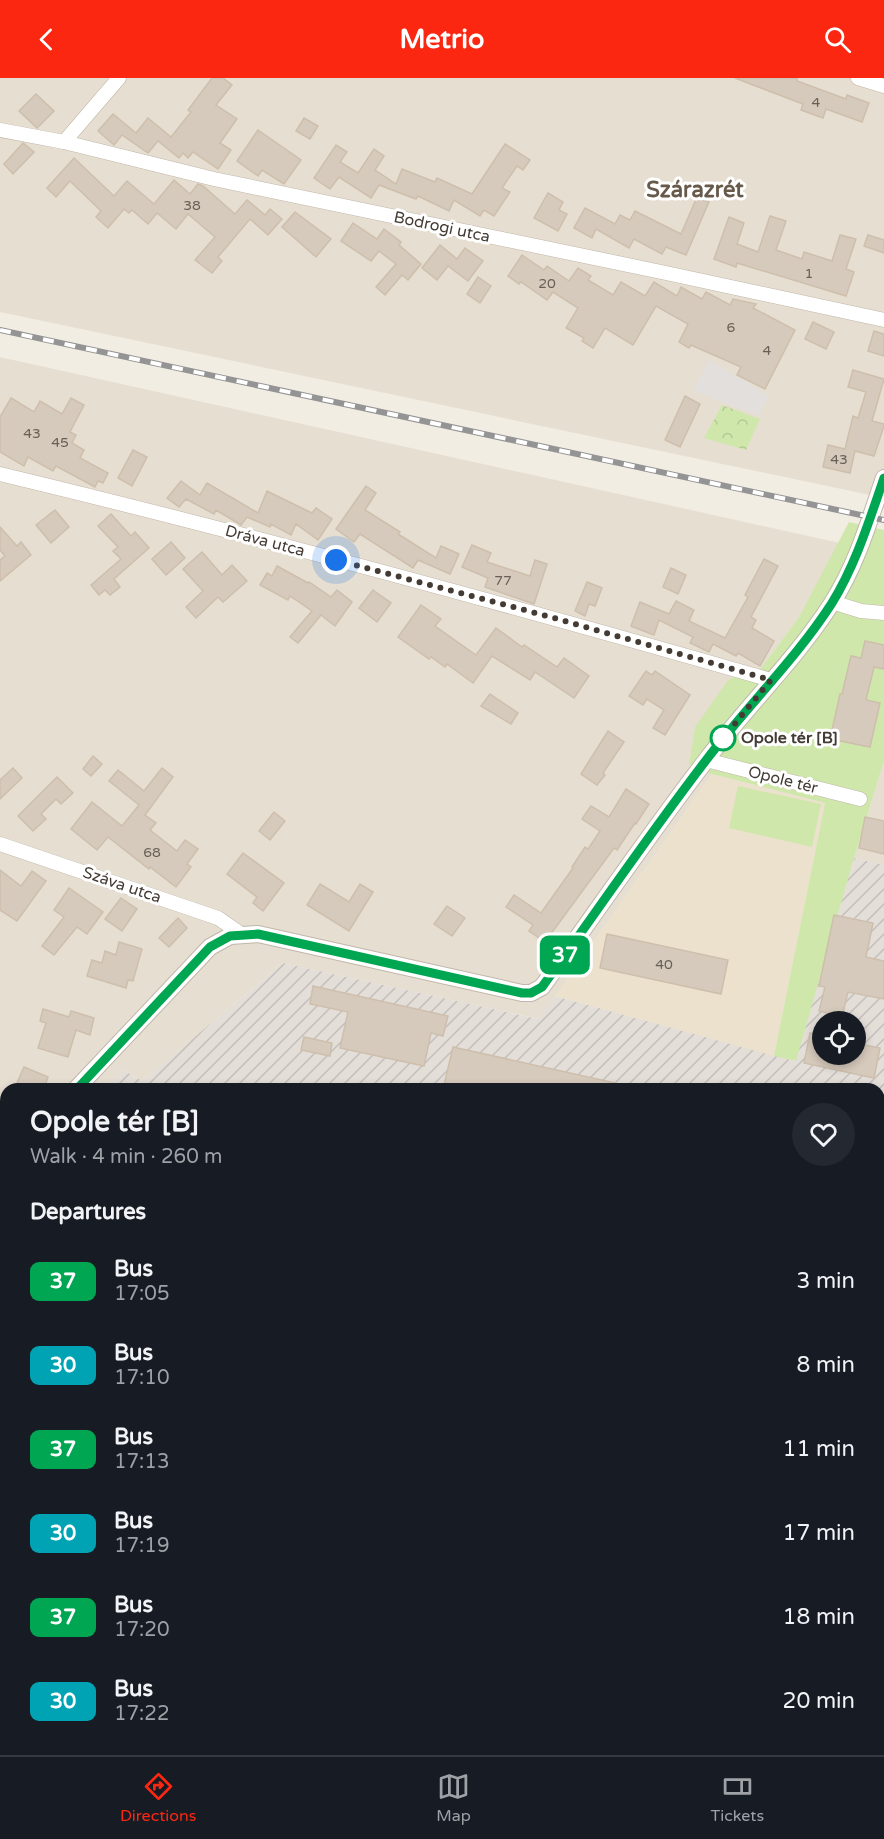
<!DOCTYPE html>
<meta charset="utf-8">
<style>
:root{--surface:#171b24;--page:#242831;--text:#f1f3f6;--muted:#9ea1a6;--line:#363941;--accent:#fc2711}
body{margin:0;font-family:"Varela Round",sans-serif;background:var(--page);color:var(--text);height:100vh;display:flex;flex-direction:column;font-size:22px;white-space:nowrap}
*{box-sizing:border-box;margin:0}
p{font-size:20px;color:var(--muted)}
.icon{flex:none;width:33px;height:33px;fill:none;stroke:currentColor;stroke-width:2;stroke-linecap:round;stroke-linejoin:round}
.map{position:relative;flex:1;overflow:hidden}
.drawer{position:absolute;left:0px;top:1005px;width:885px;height:672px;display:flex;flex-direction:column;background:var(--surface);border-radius:18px 18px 0 0;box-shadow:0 3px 9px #0003}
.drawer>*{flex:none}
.badge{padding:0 12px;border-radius:9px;font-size:21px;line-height:39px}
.tools{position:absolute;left:812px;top:933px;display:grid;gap:12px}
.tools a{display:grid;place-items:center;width:54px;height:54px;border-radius:50%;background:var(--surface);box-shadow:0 3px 9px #0003;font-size:30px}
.you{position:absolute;width:30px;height:30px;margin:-15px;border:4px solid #fff;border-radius:50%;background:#1a73e8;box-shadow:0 0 0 9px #1a73e833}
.map>.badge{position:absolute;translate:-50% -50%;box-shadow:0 0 0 3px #fff}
h2{padding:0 30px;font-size:22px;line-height:54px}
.round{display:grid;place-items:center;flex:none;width:63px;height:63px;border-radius:32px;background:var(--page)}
.headline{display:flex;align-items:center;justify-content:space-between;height:102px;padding:0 30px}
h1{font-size:28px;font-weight:700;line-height:45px}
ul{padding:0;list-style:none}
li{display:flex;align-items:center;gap:18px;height:84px;padding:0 30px}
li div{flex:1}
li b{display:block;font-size:22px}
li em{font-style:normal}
li .badge{min-width:66px;font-weight:700;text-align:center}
header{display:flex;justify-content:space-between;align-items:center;height:78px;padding:0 30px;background:var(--accent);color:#fff;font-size:27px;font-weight:700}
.tabs{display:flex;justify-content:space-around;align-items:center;height:84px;border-top:2px solid var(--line);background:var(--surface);font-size:16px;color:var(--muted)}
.tabs a{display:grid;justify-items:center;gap:3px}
.tabs .active{color:var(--accent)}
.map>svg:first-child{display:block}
.residential{fill:#e6ded1}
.industrial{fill:url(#industrial-furrows);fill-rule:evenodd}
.education{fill:#ebe1cd}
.grass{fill:#cfe7ab}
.park{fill:url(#park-crowns)}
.parking{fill:#e2dfdc}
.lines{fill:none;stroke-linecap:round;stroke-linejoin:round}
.stream{stroke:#9ed3f0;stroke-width:4}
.building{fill:#d6cabc;stroke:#cebfac;stroke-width:1.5}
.minor-casing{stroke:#c0b7a9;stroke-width:15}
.tertiary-casing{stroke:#c0b7a9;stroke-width:18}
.minor{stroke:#fff;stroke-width:14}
.tertiary{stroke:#fff;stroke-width:16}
.rail-casing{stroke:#949494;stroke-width:6}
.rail{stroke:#fff;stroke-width:4;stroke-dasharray:11;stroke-linecap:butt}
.line-casing{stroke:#fff;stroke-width:14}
.line{stroke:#00a651;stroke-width:9}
.walk{stroke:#443c34;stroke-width:6;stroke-dasharray:0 10.8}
.stop-dot{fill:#fff;stroke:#00a651;stroke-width:3}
.labels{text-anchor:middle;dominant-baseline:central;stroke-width:6;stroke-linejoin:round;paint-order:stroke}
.number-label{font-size:14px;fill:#686056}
.street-label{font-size:16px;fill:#443c34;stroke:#fff}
.stop-label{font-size:16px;font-weight:bold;fill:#443c34;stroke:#fff;text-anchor:start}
.district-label{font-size:22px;font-weight:bold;fill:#675a4b;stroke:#fff}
</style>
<header><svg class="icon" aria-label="back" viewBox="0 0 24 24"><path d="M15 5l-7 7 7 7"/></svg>Metrio<svg class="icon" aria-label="search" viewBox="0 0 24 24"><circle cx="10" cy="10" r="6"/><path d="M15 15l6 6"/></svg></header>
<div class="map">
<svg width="884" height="1677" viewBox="0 0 884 1677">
<defs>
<pattern id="industrial-furrows" width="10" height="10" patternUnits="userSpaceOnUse" patternTransform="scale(1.5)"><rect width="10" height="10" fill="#e4ded9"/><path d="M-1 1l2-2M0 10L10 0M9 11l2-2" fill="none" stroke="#c5bfbb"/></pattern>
<pattern id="park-crowns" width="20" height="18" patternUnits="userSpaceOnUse" patternTransform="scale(1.5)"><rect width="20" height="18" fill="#cfe7ab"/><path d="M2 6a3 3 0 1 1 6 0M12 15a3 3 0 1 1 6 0" fill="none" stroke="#b3c794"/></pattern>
</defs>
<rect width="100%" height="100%" fill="#f2ede3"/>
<g class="residential">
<path d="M0,0H884V420L0,234Z"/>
<path d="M0,279L840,465L799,539L761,590L729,601L689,687L712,696L539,941L283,885L142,1003L123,992L105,1011H6V1118L0,1125Z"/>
<path d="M884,683V787L854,780Z"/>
</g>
<g class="industrial">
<path d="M854,780L884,787V1375L879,1399V1011H105L123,992L142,1003L283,885L538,941L555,918L795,983ZM822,944H855V976H822Z"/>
<path d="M6,1118V1396L0,1394V1125Z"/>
<path d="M0,1439L6,1441V1671H323L337,1677H0Z"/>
<path d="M884,1474V1677H784L787,1671H879V1520L881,1516L879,1514V1487Z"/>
</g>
<path class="education" d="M712,696L825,725L774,978L555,918Z"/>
<g class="grass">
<path d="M849,444L884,452V683L854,780L796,983L774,978L825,725L712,696L689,687L695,649L729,601L761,590L799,539Z"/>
<path d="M738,708L821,726L812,769L729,750Z"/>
<path d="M884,1375V1474L879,1487V1399Z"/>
<path d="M323,1671H787L784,1677H337Z"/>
</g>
<path class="park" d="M722,327L760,341L746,372L704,360Z"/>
<g class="parking">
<path d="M709,282L769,318L759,338L693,313Z"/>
<path d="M317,1671L445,1672L495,1671L493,1677H332Z"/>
</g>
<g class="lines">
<g class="stream">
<path d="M0,1405L6,1407"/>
<path d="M648,1671L654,1677"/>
</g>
</g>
<g class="building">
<path d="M212,0H223L232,7L216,27L237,41L220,65L231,72L218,91L193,74L188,80L183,75L179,80L158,63L148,75L122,57L114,67L98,53L113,36L136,55L148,40L171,59L191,34L188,32Z"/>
<path d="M735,0H797V3L846,21L847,17L869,25L862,44L826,31L823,40L801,32L803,26Z"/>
<path d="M36,16L54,33L37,50L19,33Z"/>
<path d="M304,40L318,48L310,61L296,53Z"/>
<path d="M258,52L301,82L284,106L262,92L258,98L237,83Z"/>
<path d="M23,65L34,74L13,96L4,86Z"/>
<path d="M505,66L530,82L523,92L517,88L502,110L510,114L494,138L484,132L480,138L454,122L449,133L418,118L416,121L379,107L371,120L339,99L330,111L314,100L336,67L347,74L340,84L358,95L374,71L384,78L375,92L396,106L402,91L435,104L437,100L472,116Z"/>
<path d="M74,80L114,118L127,103L154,126L174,102L190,116L198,106L203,108L235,136L247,122L265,137L270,131L282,141L268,157L250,141L218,179L222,183L212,195L195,182L215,159L188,136L176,151L157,135L148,146L132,132L129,135L124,131L108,150L96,139L101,133L70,103L56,119L47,110Z"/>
<path d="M548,115L563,124L559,132L567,136L558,153L534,140Z"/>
<path d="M697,119L709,124L686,177L666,169L662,176L634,161L629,170L596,151L592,160L574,150L585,130L615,146L620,137L630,142L635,133L681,156Z"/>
<path d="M295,134L331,161L316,179L282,149Z"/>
<path d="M770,138L786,143L776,172L802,181L804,174L832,183L840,157L856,161L846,191L854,194L846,218L737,185L736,189L714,181L729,139L744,145L737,166L758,174Z"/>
<path d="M353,145L377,161L384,151L401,164L399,167L421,186L408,202L402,197L385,217L376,209L396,186L379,173L371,183L341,163Z"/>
<path d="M868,157L884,162V175L864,168Z"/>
<path d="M440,167L457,181L465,170L483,183L468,203L448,188L437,202L422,190Z"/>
<path d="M522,177L544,192L547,188L569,203L578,190L591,198L588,202L613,217L621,204L645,218L654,204L677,218L681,209L702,221L706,214L730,227L733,221L756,226L753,230L795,252L765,311L737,297L741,289L691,267L689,270L679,264L688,246L656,228L633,267L605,250L593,270L582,263L584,260L566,250L578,230L553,214L547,222L521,204L519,206L508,198Z"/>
<path d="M478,199L491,208L480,225L467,216Z"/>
<path d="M813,244L834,254L826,271L805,261Z"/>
<path d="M874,253L884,256V278L868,273Z"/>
<path d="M853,292L884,301L872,343L884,346V348L874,378L855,373L850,395L823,389L828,367L845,371L853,338L858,340L866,314L848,309Z"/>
<path d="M685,318L700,326L680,369L665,362Z"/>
<path d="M11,320L34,334L40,323L62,336L71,320L84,327L70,354L76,357L72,365L84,372L80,380L108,395L103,405L98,403L95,409L56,388L53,393L28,379L24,388L0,374V339Z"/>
<path d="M133,372L147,379L132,408L118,400Z"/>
<path d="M181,403L200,417L207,405L258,435L267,413L312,435L316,430L332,441L318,462L296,446L291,457L271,446L270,449L247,439L241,447L216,432L214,436L186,421L179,429L167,420Z"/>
<path d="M366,408L376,415L365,432L400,454L398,456L436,480L441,468L459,476L450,496L418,482L413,490L360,456L354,464L336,451Z"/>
<path d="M55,432L69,449L51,465L36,447Z"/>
<path d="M111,436L131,458L135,454L149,470L114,501L120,509L110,517L105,512L99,517L91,507L121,481L113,473L118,469L98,448Z"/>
<path d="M0,449L17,468L21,464L31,477L0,503V482L5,478L0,472Z"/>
<path d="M171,464L185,480L166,497L152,481Z"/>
<path d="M472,467L491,475L487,484L530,498L535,482L547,486L534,526L485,509L488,500L462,489Z"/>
<path d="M202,474L222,497L232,487L247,503L223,524L218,519L196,540L186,529L203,513L183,491Z"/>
<path d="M764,481L778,488L751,539L756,542L752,550L774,563L760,588L738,575L736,578L713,566L709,574L690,565L693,559L659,542L654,557L631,548L640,524L669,536L676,523L694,532L689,543L725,560L748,519L745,517Z"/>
<path d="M277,488L308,505L309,504L331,519L337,512L352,524L335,548L321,537L298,565L290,559L312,533L290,518L288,522L260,507L267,495L272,498Z"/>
<path d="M671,490L686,497L678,516L663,509Z"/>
<path d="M587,504L602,510L595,528L589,526L585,538L575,533Z"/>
<path d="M373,512L391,525L377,544L359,530Z"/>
<path d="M421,527L441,541L435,548L476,577L496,550L522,569L524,567L557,589L564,580L589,598L574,620L535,594L530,602L492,578L473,605L447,586L445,589L431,579L429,581L398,559Z"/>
<path d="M865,563L884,567V591L874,589L866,622L880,625L870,669L830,661L840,616H842L851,578L861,580Z"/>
<path d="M646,593L652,597L655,593L690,617L665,657L653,650L664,632L647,621L643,627L629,618Z"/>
<path d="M490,616L518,635L511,646L481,628Z"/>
<path d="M608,653L624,664L603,695L605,697L597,707L581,696Z"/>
<path d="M93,678L102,686L91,698L83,691Z"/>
<path d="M13,690L22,700L0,721V702Z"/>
<path d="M162,690L173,699L145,737L156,745L150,752L177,773L185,762L198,771L187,786L191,789L176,809L150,789L149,791L108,759L97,772L71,751L92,724L122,748L139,727L109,703L118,692L144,713Z"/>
<path d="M57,699L73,715L61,726L56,721L41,736L46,741L33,753L18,738Z"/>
<path d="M626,711L649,726L636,746L635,745L617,772L614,770L545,864L529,853L533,847L506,829L514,817L541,835L573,790L572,789L585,769L588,771L600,753L582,741L591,728L609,739Z"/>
<path d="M274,734L285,743L270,762L259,753Z"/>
<path d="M865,739L884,743V776L859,770Z"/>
<path d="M243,775L284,805L263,833L253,825L257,819L227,796Z"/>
<path d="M0,792L21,808L32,793L46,803L17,843L0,832Z"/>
<path d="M320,806L349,824L360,806L373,814L349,853L307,827Z"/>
<path d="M69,810L103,834L87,856L77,849L54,877L42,868L64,839L54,832Z"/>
<path d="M121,820L137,831L122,853L105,841Z"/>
<path d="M447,828L465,840L452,858L434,846Z"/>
<path d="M834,837L873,845L866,879L884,883V921L848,914L842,939L819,933L825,909L819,908Z"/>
<path d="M178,840L187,850L169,869L159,860Z"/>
<path d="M607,856L728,882L721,916L600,890Z"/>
<path d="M119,864L142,871L133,903L128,902L126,910L87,898L92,882L102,885L105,873L116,877Z"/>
<path d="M313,908L448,938L443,958L431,955L424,988L340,970L348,934L310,926Z"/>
<path d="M43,931L69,939L71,933L94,940L90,957L76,952L68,979L38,970L46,945L40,943Z"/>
<path d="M810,955L822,958V976H855V965L880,970L874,1000L804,985Z"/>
<path d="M304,959L332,965L330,978L301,972Z"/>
<path d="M453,969L620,1006L619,1011H443Z"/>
<path d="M24,989L48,999L44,1011H26L16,1007Z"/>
</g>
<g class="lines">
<defs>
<g id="minor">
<path d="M858,0L884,8"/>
<path d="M0,52L64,64L214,101L666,195L884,242"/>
<path d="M64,64L119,0"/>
<path d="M0,396C259,458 516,529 771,602"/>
<path d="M832,524L861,533L884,535"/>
<path d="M706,682L860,721"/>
<path d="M0,766L218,840L241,856"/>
<path d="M0,1423L6,1425"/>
<path d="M625,1671L632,1677"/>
</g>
<g id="tertiary">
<path d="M76,1011L210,869L230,858L258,856L522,915H531L542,909C597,833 650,755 707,681C747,628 796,581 832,525C857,486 869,443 884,400"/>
<path d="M0,1094L6,1088"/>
</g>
</defs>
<use href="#minor" class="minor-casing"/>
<use href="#tertiary" class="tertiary-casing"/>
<use href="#minor" class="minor"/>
<use href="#tertiary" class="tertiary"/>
<defs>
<g id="rail">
<path d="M0,252L884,442"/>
<path d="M879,1225L884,1224"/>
<path d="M879,1486L884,1480"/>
<path d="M752,1677L754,1671"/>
</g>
</defs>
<use href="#rail" class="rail-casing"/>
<use href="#rail" class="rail"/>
</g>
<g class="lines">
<defs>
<path id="line" d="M77,1011L210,869L230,858L258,856L522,915H531L542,909C597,833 650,755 707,681C747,628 796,581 832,525C856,486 869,443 884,400"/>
</defs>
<use href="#line" class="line-casing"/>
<use href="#line" class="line"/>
<path class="walk" d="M336,482L547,538L771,602L723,660"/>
</g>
<circle class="stop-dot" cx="723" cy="660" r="12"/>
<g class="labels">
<g class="number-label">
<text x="816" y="24">4</text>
<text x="192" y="127">38</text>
<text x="809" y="195">1</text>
<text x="547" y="205">20</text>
<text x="731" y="249">6</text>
<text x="767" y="272">4</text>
<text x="32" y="355">43</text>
<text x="60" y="364">45</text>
<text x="839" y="381">43</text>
<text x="503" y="502">77</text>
<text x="152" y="774">68</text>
<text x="664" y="886">40</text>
</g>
<g class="street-label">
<text transform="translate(442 149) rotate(12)">Bodrogi utca</text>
<text transform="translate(265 463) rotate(15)">Dráva utca</text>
<text transform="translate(783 702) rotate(14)">Opole tér</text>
<text transform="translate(122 807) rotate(19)">Száva utca</text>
</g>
<g class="stop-label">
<text x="741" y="660">Opole tér [B]</text>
</g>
<g class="district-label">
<text x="695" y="112">Szárazrét</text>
</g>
</g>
</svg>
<div class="tools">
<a><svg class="icon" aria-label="locate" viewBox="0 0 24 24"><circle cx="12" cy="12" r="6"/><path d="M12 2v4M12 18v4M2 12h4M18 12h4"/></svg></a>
</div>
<div class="you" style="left:336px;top:482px"></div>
<b class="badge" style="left:565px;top:877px;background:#00a651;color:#fff">37</b>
<section class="drawer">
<div class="headline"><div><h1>Opole tér [B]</h1><p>Walk · 4 min · 260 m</p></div><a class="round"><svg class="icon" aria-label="heart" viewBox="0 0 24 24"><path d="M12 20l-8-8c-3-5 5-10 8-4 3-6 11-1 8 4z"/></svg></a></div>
<h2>Departures</h2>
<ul>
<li><span class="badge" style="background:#00a651;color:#fff">37</span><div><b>Bus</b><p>17:05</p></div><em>3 min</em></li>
<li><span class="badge" style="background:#00a3b4;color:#fff">30</span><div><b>Bus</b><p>17:10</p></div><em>8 min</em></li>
<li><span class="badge" style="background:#00a651;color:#fff">37</span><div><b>Bus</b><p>17:13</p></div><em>11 min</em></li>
<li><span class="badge" style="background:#00a3b4;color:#fff">30</span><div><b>Bus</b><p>17:19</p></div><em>17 min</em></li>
<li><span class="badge" style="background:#00a651;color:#fff">37</span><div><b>Bus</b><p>17:20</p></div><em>18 min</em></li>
<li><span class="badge" style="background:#00a3b4;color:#fff">30</span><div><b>Bus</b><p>17:22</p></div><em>20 min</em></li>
</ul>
</section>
</div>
<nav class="tabs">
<a class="active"><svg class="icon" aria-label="directions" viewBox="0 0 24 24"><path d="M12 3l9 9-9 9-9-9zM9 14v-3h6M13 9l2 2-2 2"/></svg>Directions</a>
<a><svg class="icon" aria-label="map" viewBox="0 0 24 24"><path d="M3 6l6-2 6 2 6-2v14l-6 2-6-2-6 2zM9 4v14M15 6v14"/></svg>Map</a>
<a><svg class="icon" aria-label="tickets" viewBox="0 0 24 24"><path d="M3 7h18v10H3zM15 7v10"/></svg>Tickets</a>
</nav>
